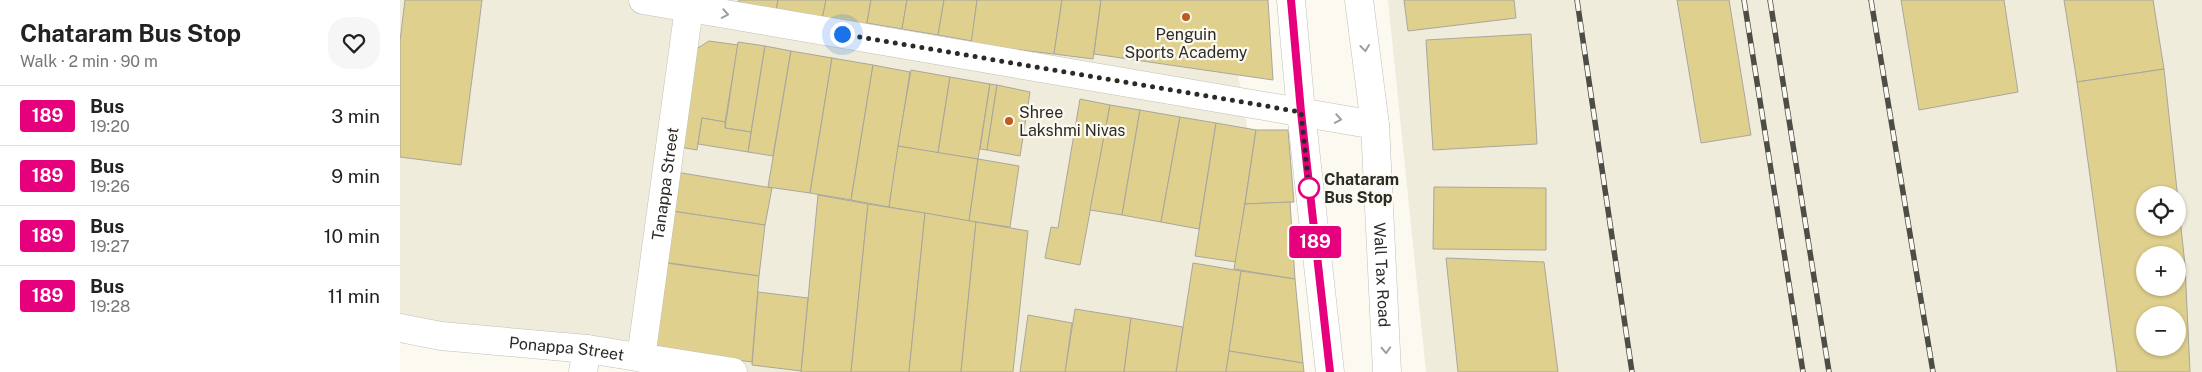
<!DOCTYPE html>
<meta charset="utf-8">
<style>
:root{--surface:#fff;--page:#f6f6f6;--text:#222;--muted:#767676;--line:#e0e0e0}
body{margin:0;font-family:"Public Sans",sans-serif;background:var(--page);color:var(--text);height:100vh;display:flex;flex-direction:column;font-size:19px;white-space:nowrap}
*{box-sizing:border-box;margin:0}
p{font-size:16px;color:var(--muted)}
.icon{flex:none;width:28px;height:28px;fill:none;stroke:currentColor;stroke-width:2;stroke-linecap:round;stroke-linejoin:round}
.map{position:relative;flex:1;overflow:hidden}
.drawer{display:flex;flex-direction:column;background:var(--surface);width:400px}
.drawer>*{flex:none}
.badge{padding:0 10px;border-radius:4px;font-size:18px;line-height:32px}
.tools{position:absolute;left:1736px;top:186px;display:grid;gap:10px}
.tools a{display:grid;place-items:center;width:50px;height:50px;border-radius:50%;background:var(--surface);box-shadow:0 1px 4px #0004;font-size:25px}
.you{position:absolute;width:25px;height:25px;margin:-12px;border:4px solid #fff;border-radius:50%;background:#1a73e8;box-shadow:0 0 0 8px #1a73e833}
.map>.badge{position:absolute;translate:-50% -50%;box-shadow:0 0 0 2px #fff}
.round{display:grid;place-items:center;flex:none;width:52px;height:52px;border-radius:20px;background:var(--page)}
.head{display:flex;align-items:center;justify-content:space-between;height:85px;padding:0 20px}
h1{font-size:24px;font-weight:700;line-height:38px}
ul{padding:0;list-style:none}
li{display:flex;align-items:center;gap:15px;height:60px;padding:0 20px;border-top:1px solid var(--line)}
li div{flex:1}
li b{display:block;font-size:19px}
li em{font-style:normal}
li .badge{min-width:55px;font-weight:700;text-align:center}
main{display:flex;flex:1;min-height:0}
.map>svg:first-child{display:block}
.built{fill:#f0ecdc;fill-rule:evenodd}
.building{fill:#e0d08d;stroke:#a8a69e;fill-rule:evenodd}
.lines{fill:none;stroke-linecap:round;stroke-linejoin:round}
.minor-casing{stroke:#c1bfb7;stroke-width:29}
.tertiary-casing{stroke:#c1bfb7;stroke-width:29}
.primary-casing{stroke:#c1bfb7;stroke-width:29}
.minor{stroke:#fff;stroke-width:28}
.tertiary{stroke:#fff;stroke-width:28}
.primary{stroke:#fff;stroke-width:28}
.rail-casing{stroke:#4d4d48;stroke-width:5.5}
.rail{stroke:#fbf9f0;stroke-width:4;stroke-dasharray:11;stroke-linecap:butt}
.oneway{stroke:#9f9f9d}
.line-casing{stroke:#fff;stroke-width:11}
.line{stroke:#e6007e;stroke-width:8}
.walk{stroke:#2a2a26;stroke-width:5;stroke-dasharray:0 9}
.poi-dot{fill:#bd5c1e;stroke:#fbf9f0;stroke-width:2}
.stop-dot{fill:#fff;stroke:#e6007e;stroke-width:2.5}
.labels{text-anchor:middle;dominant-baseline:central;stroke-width:4.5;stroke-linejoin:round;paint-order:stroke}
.poi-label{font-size:16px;fill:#2a2a26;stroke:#fbf9f0}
.stop-label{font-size:16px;font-weight:bold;fill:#2a2a26;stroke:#fbf9f0;text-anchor:start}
.street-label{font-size:16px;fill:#2a2a26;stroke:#fbf9f0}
</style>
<main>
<section class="drawer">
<div class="head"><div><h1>Chataram Bus Stop</h1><p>Walk · 2 min · 90 m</p></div><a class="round"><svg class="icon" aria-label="heart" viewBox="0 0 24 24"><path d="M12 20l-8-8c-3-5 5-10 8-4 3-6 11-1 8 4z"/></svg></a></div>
<ul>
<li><span class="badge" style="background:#e6007e;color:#fff">189</span><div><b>Bus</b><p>19:20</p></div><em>3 min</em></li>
<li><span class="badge" style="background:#e6007e;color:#fff">189</span><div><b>Bus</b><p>19:26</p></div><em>9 min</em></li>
<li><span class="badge" style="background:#e6007e;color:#fff">189</span><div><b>Bus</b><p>19:27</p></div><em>10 min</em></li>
<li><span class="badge" style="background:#e6007e;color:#fff">189</span><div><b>Bus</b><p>19:28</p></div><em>11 min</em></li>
</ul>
</section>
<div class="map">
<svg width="1802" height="372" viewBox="0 0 1802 372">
<rect width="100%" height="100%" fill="#fbf9f0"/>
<g class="built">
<path d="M0,0H825L890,372H348L0,323Z"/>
<path d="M988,0H1802V372H1026ZM1745,195H1778V228H1745ZM1745,255H1778V288H1745ZM1745,315H1778V348H1745Z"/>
</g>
<g class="building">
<path d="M5,0H82L61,165L0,157V41Z"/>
<path d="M339,0H378L376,11L338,5Z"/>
<path d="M378,0H426L422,20L376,11Z"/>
<path d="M426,0H471L466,28L422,20Z"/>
<path d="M471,0H507L502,29L467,23Z"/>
<path d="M507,0H544L538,35L502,29Z"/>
<path d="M544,0H577L572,41L538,35Z"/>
<path d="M577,0H662L654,54L571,44Z"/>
<path d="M662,0H701L693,59L654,54Z"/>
<path d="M701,0H868L873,80L694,54Z"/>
<path d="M1004,0H1114L1116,18L1008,31Z"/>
<path d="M1277,0H1329L1351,135L1301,143Z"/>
<path d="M1501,0H1604L1618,92L1519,110Z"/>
<path d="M1664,0H1753L1764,69L1677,82Z"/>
<path d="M1131,34L1137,144L1033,150L1026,40Z"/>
<path d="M309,41L338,45L325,122L302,118L297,150L274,146L288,54Z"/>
<path d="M338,42L365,46L351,132L325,128Z"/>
<path d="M365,46L391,51L373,156L348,152Z"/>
<path d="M391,51L432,58L410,193L368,187Z"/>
<path d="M432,58L473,65L451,200L410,193Z"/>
<path d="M473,65L510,72L489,207L451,200Z"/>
<path d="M1764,69L1785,265L1790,372H1717L1677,82ZM1745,195H1778V228H1745ZM1745,255H1778V288H1745ZM1745,315H1778V348H1745Z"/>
<path d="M511,70L550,77L538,153L498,146Z"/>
<path d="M550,77L590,84L578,159L538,153Z"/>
<path d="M590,84L597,85L587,150L580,149Z"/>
<path d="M597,85L630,92L620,156L587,150Z"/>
<path d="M680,99L710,105L680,265L645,258L651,227L658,228Z"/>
<path d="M710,105L740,110L722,215L690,210Z"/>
<path d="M740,110L780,117L761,222L722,215Z"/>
<path d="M780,117L816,123L799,229L761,222Z"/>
<path d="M302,118L325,122V128L351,132L348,152L298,144Z"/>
<path d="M816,123L856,130L836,262L795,256Z"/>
<path d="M856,130H888L894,202L845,204Z"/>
<path d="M498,146L578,159L569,221L489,207Z"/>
<path d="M578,159L619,166L610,227L569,221Z"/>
<path d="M270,171L372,188L365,225L265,210Z"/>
<path d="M1034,187L1146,188V250L1033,249Z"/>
<path d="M418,195L468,204L451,372H401Z"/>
<path d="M890,202L895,279L834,269L845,204Z"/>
<path d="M468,204L525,213L509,372H451Z"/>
<path d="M265,210L365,225L359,276L256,261Z"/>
<path d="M525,213L576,222L561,372H509Z"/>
<path d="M576,222L628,231L613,372H561Z"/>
<path d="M1046,258L1144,262L1158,372H1058Z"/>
<path d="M259,262L359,276L352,362L247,348Z"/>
<path d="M793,263L841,271L826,372H776Z"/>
<path d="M841,271L895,279L903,363L829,351Z"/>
<path d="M358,292L408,298L401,371L352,365Z"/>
<path d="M675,309L731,318L724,372H665Z"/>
<path d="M628,315L672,323L665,372H620Z"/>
<path d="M731,318L783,327L776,372H724Z"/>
<path d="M829,351L903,363L904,372H826Z"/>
</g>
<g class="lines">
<defs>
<g id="minor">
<path id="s1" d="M0,328L41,336L187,349L333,372"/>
<path id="s2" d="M241,358L289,8"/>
<path d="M183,372L187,349"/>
</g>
<path id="tertiary" d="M243,0L975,125"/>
<g id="primary">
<path d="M891,0L901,112L930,372"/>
<path id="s3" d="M959,0L975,125L987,372"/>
</g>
</defs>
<use href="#minor" class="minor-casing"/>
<use href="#tertiary" class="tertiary-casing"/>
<use href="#primary" class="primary-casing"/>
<use href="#minor" class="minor"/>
<use href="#tertiary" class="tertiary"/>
<use href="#primary" class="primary"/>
<defs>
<g id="rail">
<path d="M1177,0L1232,372"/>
<path d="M1344,0L1403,372"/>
<path d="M1370,0L1429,372"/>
<path d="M1471,0L1533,372"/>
</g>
</defs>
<use href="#rail" class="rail-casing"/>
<use href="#rail" class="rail"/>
</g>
<defs><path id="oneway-chevron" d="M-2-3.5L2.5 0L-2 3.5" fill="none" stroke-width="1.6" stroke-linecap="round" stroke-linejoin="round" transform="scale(1.25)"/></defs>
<g class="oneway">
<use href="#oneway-chevron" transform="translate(325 14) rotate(10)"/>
<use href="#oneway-chevron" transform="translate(965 48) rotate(83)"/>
<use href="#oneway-chevron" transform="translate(938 119) rotate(10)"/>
<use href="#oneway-chevron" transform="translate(986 350) rotate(87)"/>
</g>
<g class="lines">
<defs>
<path id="line" d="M891,0L901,112L930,372"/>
</defs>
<use href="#line" class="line-casing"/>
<use href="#line" class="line"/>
<path class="walk" d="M442,34L901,112L909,188"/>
</g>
<g class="poi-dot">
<circle cx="786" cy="17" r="5"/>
<circle cx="609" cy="121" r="5"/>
</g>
<circle class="stop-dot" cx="909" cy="188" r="10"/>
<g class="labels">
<g class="poi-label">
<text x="786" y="34">Penguin<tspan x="786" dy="18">Sports Academy</tspan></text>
<text x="619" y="112" text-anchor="start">Shree<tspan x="619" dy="18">Lakshmi Nivas</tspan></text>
</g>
<g class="stop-label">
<text x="924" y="179">Chataram<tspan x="924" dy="18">Bus Stop</tspan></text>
</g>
<g class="street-label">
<text stroke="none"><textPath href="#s2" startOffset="176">Tanappa Street</textPath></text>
<text stroke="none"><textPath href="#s3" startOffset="276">Wall Tax Road</textPath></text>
<text stroke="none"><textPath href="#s1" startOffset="168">Ponappa Street</textPath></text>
</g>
</g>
</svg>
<div class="tools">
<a><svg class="icon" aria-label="locate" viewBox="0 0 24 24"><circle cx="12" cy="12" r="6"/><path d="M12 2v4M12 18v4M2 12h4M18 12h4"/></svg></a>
<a>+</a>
<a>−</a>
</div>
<div class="you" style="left:442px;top:34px"></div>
<b class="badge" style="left:915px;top:242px;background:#e6007e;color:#fff">189</b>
</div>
</main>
